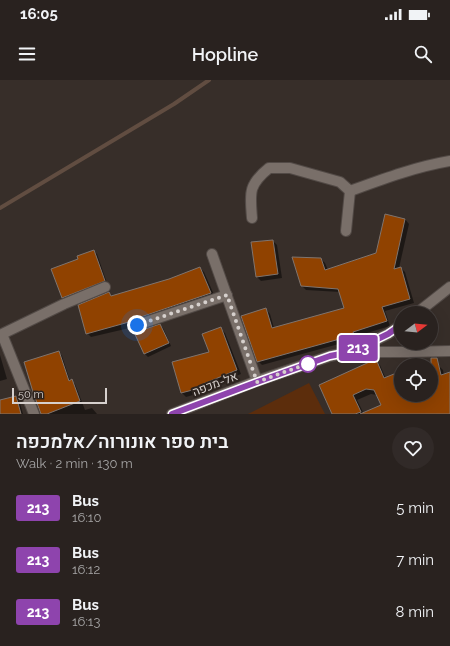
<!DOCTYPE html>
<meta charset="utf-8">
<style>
:root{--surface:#29221f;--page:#312a28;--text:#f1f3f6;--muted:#a5a4a4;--line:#453f3d}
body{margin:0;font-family:Raleway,Heebo,sans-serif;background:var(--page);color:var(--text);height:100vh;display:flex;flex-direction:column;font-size:15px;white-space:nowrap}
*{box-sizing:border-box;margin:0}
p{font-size:13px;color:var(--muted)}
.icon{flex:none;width:22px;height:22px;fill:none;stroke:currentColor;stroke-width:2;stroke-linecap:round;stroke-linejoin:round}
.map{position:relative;height:334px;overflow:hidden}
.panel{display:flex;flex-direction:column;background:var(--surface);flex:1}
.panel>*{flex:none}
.badge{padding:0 8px;border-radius:3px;font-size:14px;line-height:26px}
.needle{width:26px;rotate:74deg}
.fabs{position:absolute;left:394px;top:226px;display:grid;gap:8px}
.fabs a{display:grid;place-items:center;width:44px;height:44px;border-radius:50%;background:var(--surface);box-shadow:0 4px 16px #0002,0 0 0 1px var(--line);font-size:20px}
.scale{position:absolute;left:12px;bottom:10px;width:95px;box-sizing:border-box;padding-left:4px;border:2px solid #d6d0cd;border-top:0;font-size:11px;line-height:14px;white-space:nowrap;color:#d6d0cd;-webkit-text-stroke:3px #2d241f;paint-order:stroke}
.you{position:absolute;width:20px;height:20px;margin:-10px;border:3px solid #fff;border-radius:50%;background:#1a73e8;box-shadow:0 0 0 6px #1a73e833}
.map>.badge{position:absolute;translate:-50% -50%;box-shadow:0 0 0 2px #fff}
.round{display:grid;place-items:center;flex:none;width:42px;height:42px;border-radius:21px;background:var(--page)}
.summary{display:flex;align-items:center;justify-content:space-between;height:68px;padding:0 16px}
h1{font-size:19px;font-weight:600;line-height:30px}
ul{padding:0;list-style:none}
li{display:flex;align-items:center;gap:12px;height:52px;padding:0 16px}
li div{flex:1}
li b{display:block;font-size:15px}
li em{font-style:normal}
li .badge{min-width:44px;font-weight:700;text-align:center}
.status{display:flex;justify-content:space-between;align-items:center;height:28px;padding:0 20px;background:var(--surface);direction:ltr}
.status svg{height:11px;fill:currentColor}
header{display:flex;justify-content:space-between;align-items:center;height:52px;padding:0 16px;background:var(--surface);font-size:18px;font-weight:600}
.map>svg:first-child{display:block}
.green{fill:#5c2d0c}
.shadow{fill:#0007}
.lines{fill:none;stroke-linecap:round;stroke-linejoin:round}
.stream{stroke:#614d41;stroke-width:4}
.building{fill:#904200;stroke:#7f746e}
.minor-casing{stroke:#524a46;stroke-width:12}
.minor{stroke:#796f69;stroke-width:10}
.line-casing{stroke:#fff;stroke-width:9}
.line{stroke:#8e44ad;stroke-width:6}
.walk{stroke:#d6d0cd;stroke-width:4;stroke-dasharray:0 7.2}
.stop-dot{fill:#fff;stroke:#8e44ad;stroke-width:2}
.labels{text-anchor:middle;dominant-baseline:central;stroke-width:4;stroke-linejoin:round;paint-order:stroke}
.street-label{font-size:12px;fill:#d6d0cd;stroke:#2d241f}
</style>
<div class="status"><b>16:05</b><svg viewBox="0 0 49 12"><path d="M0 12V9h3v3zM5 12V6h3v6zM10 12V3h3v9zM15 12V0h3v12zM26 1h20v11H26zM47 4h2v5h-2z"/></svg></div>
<header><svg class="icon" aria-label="menu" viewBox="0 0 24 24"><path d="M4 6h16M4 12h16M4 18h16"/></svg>Hopline<svg class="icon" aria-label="search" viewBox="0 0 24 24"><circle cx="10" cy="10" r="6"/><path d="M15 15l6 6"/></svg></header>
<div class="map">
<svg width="450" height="334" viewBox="0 0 450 334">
<rect width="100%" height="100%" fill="#372e29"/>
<path class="green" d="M309,303L325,334H248Z"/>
<g class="shadow">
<path d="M385,135L405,139L409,144L399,188H401L405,192L414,223L385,231L390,246L357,256V259L262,285L258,281L266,229L270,234L274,248L346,228L340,212L306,210L302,206L321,179L325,183L328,190L377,174Z"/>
<path d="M273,161L277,165L282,198L261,201L257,197Z"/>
<path d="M94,171L97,174L107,203L65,220L62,217Z"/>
<path d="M200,188L204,192L215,217L134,247L91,257L87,253L109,213L113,216L170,200Z"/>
<path d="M160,245L163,248L171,266L148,277L145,274L134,251L139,252Z"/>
<path d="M220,248L225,253L241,294L207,308V311L186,317L182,313L174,283L210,273Z"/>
<path d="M59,272L62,276L70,301H72L75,304L85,330L92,328L97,334H42Z"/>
<path d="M0,275L7,299L0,301Z"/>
<path d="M375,280L380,285L386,299L401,294V315H431V287L438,285L443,290L444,295L450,293V334H368L382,325L377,315L371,314L357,320L364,334H333Z"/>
<path d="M16,317L19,320L23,334H0V321Z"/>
</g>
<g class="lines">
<path class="stream" d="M0,128L174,24L209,0"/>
</g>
<g class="building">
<path d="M385,134L405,139L394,189L401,187L410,219L382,227L387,241L353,252L354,255L257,282L241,236L266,228L272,248L344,228L338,209L301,206L292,177L321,178L325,190L376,173Z"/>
<path d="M273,160L278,194L256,197L251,162Z"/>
<path d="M94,170L105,201L62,218L51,189L78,179L77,176Z"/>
<path d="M200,187L211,213L135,239L132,241L131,246L129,242L86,254L78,225L109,212L111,216L169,199Z"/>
<path d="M160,244L169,263L144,274L133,250L139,251Z"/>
<path d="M221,247L237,290L203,304L204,307L181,313L172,282L209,272L202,254Z"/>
<path d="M59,271L69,301L72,299L80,321L47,334H41L33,312L24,282Z"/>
<path d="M431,278H437L441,295L450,292V334H360L381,325L374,310L366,309L353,315L361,332L355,334H332L319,305L376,279L384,298L394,294L401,310V315H431Z"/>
<path d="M16,316L21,334H0V320Z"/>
</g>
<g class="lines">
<defs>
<g id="minor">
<path d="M252,138C250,113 248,105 269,88H290L340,102L350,111C383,99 415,87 450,81"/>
<path d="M346,151L350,111"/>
<path d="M212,174L257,301"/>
<path d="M417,233L450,207"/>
<path d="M137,245L227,215"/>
<path d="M354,272H407L450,271"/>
<path d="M34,334L2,254L64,224L105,207"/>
<path d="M172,334L257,301L330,276L351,272L388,254L401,245"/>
</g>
</defs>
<use href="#minor" class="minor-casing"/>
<use href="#minor" class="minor"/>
</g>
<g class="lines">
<defs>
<path id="line" d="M172,334L257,302L330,276L351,272L388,254L401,245"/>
</defs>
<use href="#line" class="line-casing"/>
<use href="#line" class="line"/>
<path class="walk" d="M137,245L227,215L257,302L315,281L308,284"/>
</g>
<circle class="stop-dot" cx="308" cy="284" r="8"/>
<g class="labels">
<g class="street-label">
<text transform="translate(215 304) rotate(-21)">אל-מכפה</text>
</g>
</g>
</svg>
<div class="fabs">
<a><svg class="needle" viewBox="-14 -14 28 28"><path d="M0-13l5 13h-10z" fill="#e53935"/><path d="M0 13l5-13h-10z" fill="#a5a4a4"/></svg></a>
<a><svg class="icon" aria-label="locate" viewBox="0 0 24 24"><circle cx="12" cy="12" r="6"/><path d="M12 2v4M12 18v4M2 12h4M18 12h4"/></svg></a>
</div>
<div class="scale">50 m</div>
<div class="you" style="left:137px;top:245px"></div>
<b class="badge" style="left:358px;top:268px;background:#8e44ad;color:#fff">213</b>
</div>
<section class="panel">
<div class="summary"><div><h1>בית ספר אונורוה/אלמכפה</h1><p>Walk · 2 min · 130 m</p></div><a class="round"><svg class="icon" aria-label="heart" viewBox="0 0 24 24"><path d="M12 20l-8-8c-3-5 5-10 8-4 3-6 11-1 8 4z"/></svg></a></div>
<ul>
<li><span class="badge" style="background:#8e44ad;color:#fff">213</span><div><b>Bus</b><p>16:10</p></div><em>5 min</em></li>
<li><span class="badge" style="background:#8e44ad;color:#fff">213</span><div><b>Bus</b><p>16:12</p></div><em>7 min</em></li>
<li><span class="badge" style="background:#8e44ad;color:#fff">213</span><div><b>Bus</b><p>16:13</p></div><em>8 min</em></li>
</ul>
</section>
